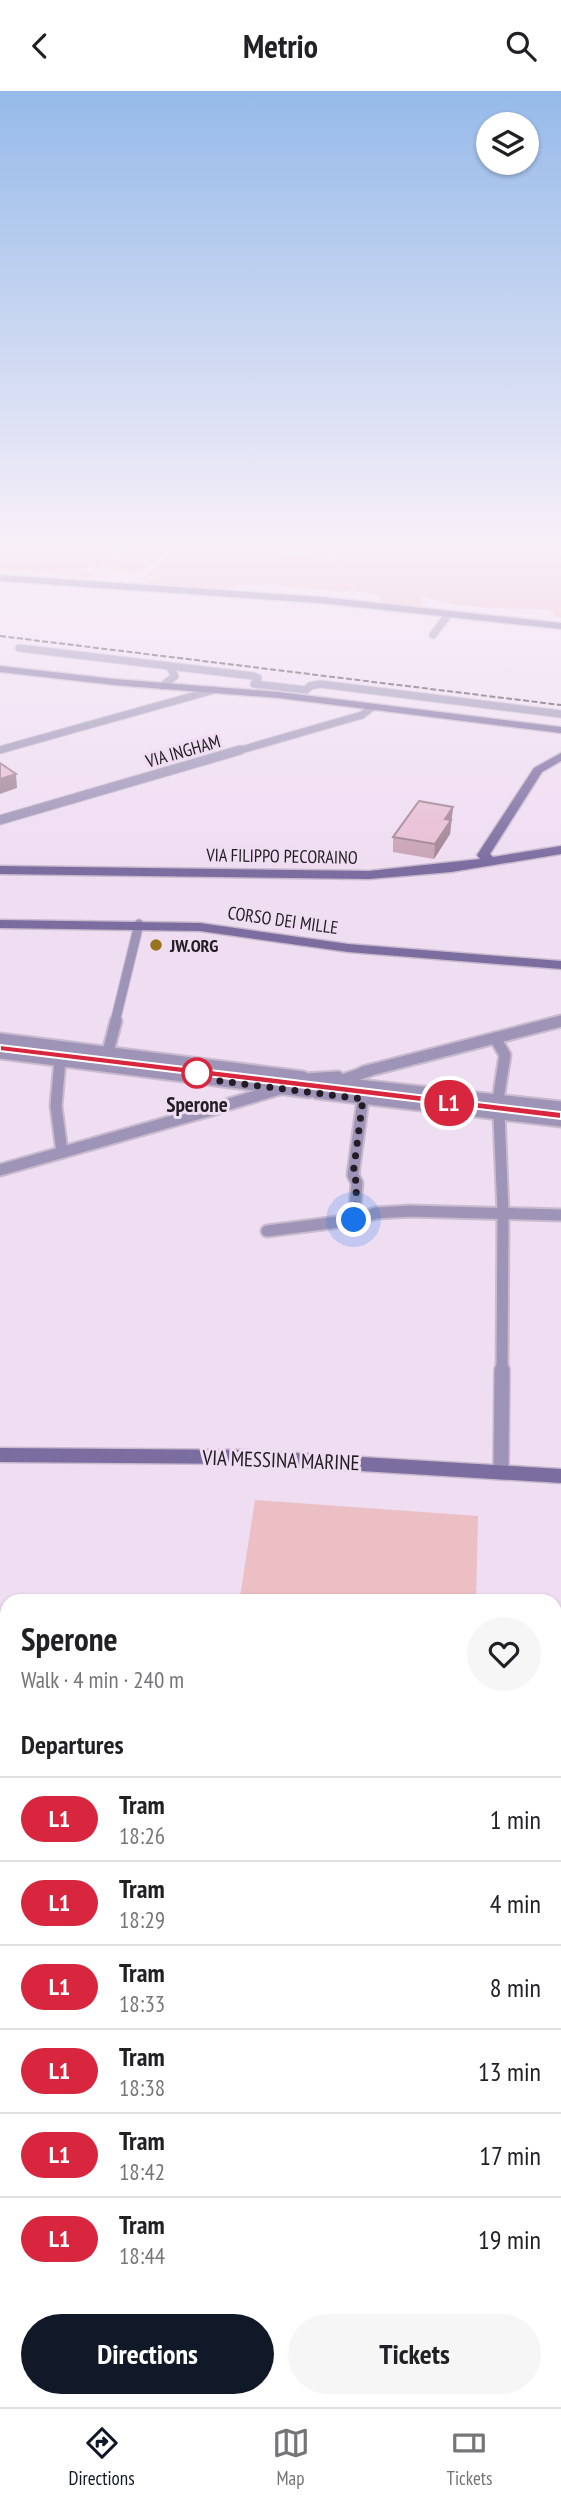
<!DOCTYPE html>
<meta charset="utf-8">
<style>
:root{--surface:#fff;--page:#f6f6f6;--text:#202124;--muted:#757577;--line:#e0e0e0;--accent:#111827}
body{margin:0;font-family:"PT Sans Narrow",sans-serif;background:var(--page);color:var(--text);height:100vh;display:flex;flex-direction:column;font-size:26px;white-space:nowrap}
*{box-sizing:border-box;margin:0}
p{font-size:23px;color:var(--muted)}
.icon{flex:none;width:38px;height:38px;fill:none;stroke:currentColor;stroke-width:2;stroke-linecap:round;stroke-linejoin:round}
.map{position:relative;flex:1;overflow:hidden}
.side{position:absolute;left:0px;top:1503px;width:562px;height:814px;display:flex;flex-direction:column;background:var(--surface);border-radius:21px 21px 0 0;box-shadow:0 2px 5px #0004}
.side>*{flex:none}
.badge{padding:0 14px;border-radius:23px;font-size:24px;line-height:46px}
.controls{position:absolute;left:476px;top:21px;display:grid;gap:14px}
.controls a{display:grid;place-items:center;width:63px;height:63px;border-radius:50%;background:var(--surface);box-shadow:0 2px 5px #0004;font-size:35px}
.you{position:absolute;width:35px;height:35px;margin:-18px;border:5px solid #fff;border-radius:50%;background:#1a73e8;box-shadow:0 0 0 10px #1a73e833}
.map>.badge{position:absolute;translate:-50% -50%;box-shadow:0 0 0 4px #fff}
h2{padding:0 21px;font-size:26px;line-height:63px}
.round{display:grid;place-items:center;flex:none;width:74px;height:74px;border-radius:37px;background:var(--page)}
.headline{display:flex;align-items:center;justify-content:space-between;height:119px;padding:0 21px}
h1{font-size:33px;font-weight:600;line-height:52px}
.button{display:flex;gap:14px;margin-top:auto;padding:14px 21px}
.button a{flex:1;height:80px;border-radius:42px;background:var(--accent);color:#fff;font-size:28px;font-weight:600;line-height:80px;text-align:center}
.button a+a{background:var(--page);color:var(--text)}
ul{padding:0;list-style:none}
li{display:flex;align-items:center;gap:21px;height:84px;padding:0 21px;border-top:2px solid var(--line)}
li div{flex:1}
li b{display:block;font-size:26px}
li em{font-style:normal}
li .badge{min-width:77px;font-weight:700;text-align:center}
header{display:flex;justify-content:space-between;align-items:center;height:91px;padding:0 21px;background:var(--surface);font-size:32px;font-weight:600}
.dock{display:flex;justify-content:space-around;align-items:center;height:98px;border-top:2px solid var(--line);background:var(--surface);font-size:19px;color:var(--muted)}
.dock a{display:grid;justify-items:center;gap:4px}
.dock .selected{color:var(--accent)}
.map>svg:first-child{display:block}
.green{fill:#ecbfc4}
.water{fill:#b9c4ea}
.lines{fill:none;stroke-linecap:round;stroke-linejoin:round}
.street-far3-casing{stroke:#cabacd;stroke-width:9}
.street-far2-casing{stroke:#cabacd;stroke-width:11}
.street-far1-casing{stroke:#cabacd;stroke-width:15}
.street-casing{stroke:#cabacd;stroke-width:18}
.secondary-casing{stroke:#cabacd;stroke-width:3}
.street-far3{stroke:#9d94b7;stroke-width:7}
.street-far2{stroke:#9d94b7;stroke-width:9}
.street-far1{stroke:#9d94b7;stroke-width:11}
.street{stroke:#9d94b7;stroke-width:15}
.secondary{fill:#7b6da0;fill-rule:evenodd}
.tram{stroke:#433b45;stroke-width:2}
.rail{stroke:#433b45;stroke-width:2;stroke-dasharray:6 2.5;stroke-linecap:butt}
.wall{fill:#c8a3b6}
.shaded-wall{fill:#a28594}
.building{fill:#e8bed4;stroke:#a28594;stroke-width:2}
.line{fill:#d7263d;stroke:#fff;stroke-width:2}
.walk{stroke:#241d25;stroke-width:7;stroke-dasharray:0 12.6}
.poi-dot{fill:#99741f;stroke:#efddf2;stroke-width:2.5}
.stop-dot{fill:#fff;stroke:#d7263d;stroke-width:3.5}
.labels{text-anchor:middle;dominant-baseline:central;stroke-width:6;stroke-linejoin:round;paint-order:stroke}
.far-street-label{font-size:18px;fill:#241d25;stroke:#efddf2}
.far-poi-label{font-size:18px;font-weight:bold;fill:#241d25;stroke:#efddf2;text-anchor:start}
.stop-label{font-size:21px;font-weight:bold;fill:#241d25;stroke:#efddf2}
.street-label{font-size:21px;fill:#241d25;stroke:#efddf2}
</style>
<header><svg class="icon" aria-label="back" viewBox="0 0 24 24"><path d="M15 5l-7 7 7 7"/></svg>Metrio<svg class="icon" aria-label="search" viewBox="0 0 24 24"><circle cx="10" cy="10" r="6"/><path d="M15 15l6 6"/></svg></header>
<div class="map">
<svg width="561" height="2316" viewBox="0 0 561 2316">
<rect width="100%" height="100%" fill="#efddf2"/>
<g class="green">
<path d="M0,452H99L116,467L99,477L86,476L83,479L93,483L86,488L22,478L18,481L0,478Z"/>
<path d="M142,452H181L137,482L102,478Z"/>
<path d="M187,452L350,471L302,462L304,459L290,458L286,460L212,452H561V527L556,526L550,519C508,516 462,520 422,505L421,518L380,513L381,505L351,499L343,501L262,493L229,495L225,499L148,493L155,486L146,483Z"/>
<path d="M255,1409L478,1425L476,1510H299L240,1506Z"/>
</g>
<path class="water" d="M561,1646V2316H0V1710L7,1711V2310H555V1648Z"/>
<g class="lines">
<defs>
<g id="street-far3">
<path d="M433,544L448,524"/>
<path d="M19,557L253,585L258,587L254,593L306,599L310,595L320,593L561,623"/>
<path d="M162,595L175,585L169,575"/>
<path d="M0,659L214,599"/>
<path d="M234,661L362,624L372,616"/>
</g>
<g id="street-far2">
<path d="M0,729L240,659"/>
<path d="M115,931L139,833"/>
<path d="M556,931L561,930"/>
</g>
<g id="street-far1">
<path d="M495,947L505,964L498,1009"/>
<path d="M0,948L303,986"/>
<path d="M108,961L116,930"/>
<path d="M0,962L309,1001L371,979"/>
<path d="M60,969L56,1015L62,1061"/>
<path d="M363,981L561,930"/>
<path d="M339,992L561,1016"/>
<path d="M317,1002L561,1030"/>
<path d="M216,1017L293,994L304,988L338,986"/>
<path d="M499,1024L503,1121L502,1281"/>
<path d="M0,1079L222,1016"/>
<path d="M354,1129L357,1092L353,1084L363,1008"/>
<path d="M267,1140L354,1129L376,1122L410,1120L561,1124"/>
</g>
<path id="street" d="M501,1381L502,1279"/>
<g id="secondary">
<path d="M0,484L321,506L561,532V538L321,512L0,490Z"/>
<path d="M0,575L114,588L279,601L561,636V642L279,607L114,594L0,581Z"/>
<path d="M561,662V670L542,681L490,763L493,766L561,755V763L451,781L369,788L0,783V775L369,780L480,768L477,764L534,677Z"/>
<path d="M0,829L200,832L348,853L561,870V878L348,861L200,840L0,837Z"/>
<path d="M0,1357L244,1359L561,1378V1392L244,1373L0,1371Z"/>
</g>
</defs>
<use href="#street-far3" class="street-far3-casing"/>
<use href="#street-far2" class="street-far2-casing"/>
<use href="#street-far1" class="street-far1-casing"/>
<use href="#street" class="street-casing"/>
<use href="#secondary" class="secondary-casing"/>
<use href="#street-far3" class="street-far3"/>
<use href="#street-far2" class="street-far2"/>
<use href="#street-far1" class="street-far1"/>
<use href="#street" class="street"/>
<use href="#secondary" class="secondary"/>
<path class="tram" d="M0,958L561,1025"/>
<path class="rail" d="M0,545L561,614"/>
</g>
<path class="wall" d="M453,716L450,743L434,768L393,761V746Z"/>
<g class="shaded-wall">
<path d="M16,683L17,697L0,703V688Z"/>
<path d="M453,716L450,743L434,768L435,753L445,728Z"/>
</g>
<g class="building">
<path d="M0,672L16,683L0,688Z"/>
<path d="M419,710L453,716L445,728L451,729L435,753L393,746Z"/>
</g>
<linearGradient id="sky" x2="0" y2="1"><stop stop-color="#95bae9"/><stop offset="0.58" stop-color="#f8f0f9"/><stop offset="1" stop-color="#f8f0f9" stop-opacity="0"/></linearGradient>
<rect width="561" height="776" fill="url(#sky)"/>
<path class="line" d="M0,954L561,1021V1028L0,960Z"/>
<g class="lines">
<path class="walk" d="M197,982L204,988L363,1008L353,1084L357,1092L354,1129"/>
</g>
<circle class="poi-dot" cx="156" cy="854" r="7"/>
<circle class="stop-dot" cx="197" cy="982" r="14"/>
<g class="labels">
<g class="far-street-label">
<text transform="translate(183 660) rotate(-16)">VIA INGHAM</text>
<text transform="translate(282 765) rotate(1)">VIA FILIPPO PECORAINO</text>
<text transform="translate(283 829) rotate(8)">CORSO DEI MILLE</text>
</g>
<g class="far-poi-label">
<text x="170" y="854">JW.ORG</text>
</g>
<g class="stop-label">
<text x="197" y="1013">Sperone</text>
</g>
<g class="street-label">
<text transform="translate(281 1369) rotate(2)">VIA MESSINA MARINE</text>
</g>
</g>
</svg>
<div class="controls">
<a><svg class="icon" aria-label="layers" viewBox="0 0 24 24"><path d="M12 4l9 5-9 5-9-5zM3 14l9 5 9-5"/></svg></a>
</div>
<div class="you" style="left:354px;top:1129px"></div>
<b class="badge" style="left:449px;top:1012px;background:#d7263d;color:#fff">L1</b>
<section class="side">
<div class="headline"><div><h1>Sperone</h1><p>Walk · 4 min · 240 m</p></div><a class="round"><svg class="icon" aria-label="heart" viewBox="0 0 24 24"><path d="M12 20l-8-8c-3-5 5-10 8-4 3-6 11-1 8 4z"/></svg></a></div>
<h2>Departures</h2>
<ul>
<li><span class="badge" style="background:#d7263d;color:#fff">L1</span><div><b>Tram</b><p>18:26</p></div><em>1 min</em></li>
<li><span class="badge" style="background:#d7263d;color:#fff">L1</span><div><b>Tram</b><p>18:29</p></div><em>4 min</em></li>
<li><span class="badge" style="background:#d7263d;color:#fff">L1</span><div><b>Tram</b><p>18:33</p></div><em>8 min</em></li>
<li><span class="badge" style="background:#d7263d;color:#fff">L1</span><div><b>Tram</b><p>18:38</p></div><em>13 min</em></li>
<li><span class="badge" style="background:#d7263d;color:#fff">L1</span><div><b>Tram</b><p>18:42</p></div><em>17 min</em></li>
<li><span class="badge" style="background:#d7263d;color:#fff">L1</span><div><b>Tram</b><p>18:44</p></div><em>19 min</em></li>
</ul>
<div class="button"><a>Directions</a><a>Tickets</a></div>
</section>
</div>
<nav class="dock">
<a class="selected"><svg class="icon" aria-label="directions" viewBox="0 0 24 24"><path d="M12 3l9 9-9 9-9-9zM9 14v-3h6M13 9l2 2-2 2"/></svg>Directions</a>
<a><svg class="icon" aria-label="map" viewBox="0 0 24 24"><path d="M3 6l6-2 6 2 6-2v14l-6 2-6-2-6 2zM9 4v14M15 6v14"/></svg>Map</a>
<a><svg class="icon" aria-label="tickets" viewBox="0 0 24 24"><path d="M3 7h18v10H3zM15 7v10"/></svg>Tickets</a>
</nav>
